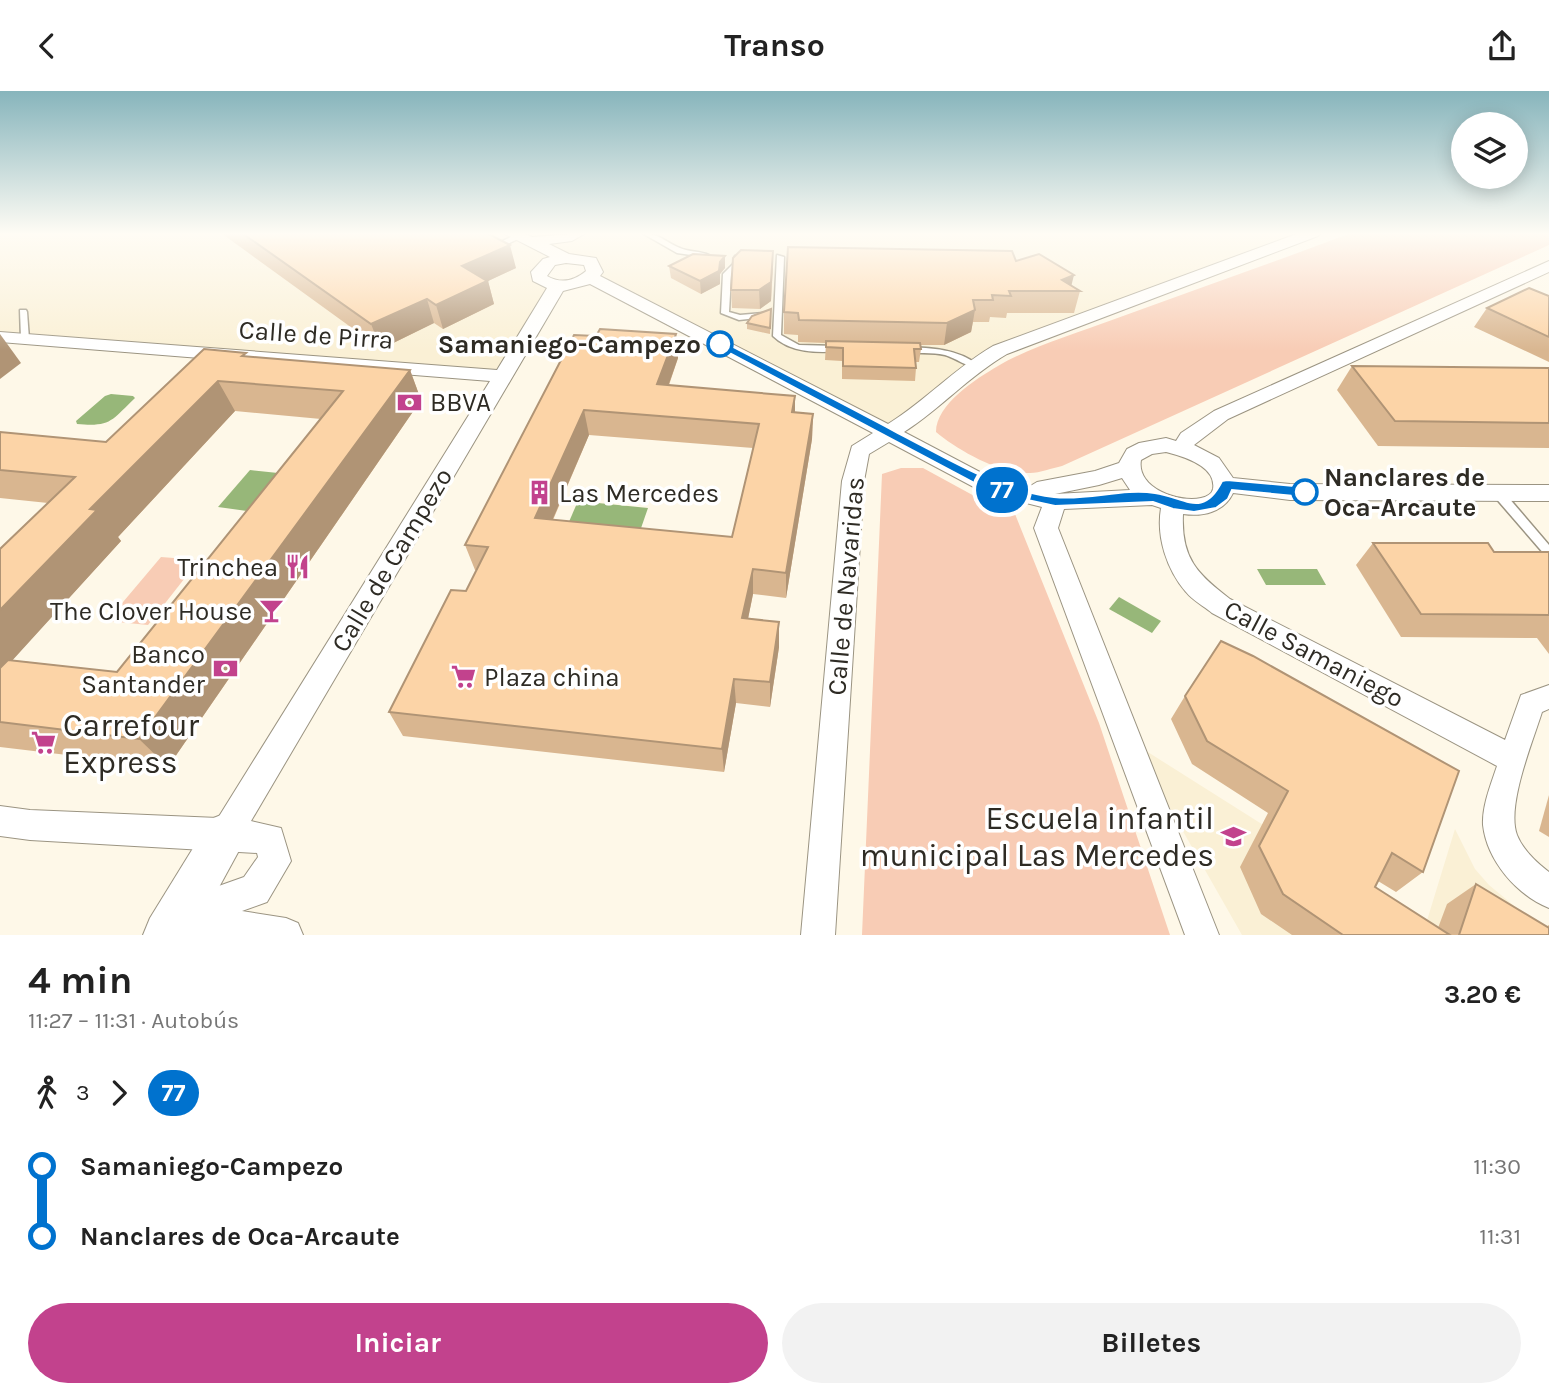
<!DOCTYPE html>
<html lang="es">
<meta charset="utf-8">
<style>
:root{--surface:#fff;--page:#f2f2f2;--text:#222;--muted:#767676;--accent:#c2428d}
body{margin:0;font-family:Karla,sans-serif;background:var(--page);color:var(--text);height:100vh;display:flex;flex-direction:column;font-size:26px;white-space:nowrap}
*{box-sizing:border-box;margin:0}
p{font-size:23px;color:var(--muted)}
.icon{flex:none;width:38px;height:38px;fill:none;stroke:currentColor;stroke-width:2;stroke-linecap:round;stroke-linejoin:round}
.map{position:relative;height:844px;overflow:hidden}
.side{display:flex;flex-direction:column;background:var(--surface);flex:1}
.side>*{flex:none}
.badge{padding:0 14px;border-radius:23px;font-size:24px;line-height:46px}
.fabs{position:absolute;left:1451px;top:21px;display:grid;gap:14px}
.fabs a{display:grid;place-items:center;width:77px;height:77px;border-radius:50%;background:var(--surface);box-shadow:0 4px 18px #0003;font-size:35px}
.map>.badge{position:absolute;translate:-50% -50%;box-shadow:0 0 0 4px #fff}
.legs{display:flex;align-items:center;gap:10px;height:77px;padding:0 28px;font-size:23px}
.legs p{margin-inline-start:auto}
.overview{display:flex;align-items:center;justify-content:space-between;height:119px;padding:0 28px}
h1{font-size:38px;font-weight:700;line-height:52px}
.button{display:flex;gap:14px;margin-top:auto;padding:14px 28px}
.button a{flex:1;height:80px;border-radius:42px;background:var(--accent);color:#fff;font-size:28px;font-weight:700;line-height:80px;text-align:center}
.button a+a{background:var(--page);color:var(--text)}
ul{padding:0 28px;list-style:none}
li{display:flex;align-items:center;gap:24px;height:70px;font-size:26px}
li i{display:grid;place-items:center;width:10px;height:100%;margin:0 9px;background:currentColor}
li i::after{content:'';width:18px;height:18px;margin:-9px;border:5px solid;border-radius:50%;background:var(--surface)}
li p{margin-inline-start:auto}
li:first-child i{background:linear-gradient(#0000 50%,currentColor 0)}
li:last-child i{background:linear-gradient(currentColor 50%,#0000 0)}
header{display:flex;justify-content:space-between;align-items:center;height:91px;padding:0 28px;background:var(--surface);font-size:32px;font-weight:700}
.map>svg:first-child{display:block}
.built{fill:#faf0d5}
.green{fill:#f8ccb5}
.water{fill:#97b779}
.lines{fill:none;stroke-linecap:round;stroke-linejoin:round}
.service-casing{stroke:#9b9482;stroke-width:3}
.minor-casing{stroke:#9b9482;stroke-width:2}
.secondary-casing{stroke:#9b9482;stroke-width:2}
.service{fill:#fff;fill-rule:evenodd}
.minor{fill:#fff;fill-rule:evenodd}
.secondary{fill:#fff;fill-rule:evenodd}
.wall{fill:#d9b690;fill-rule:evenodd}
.shaded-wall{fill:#b09475}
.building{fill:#fcd4a7;stroke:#b09475;stroke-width:2;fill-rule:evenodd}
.line-1{fill:#0072ce;stroke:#fff;stroke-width:2}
.stop-1-dot{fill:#fff;stroke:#0072ce;stroke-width:3.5}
.labels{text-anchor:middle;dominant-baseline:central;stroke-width:7;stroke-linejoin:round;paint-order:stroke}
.street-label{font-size:26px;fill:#2e2b24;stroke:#fff}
.stop-label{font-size:26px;font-weight:bold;fill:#2e2b24;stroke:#fff;text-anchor:end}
.poi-label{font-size:26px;fill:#2e2b24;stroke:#fff;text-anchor:start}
.near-poi-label{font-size:32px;fill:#2e2b24;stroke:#fff;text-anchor:start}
</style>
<header><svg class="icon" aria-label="back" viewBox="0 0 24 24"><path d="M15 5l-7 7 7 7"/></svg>Transo<svg class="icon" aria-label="share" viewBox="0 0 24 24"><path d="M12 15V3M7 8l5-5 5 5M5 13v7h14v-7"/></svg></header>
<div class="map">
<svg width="1549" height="844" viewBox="0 0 1549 844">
<rect width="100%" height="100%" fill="#fef8e8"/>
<g class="built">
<path d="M0,142H1313L1000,259L886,342L590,187L595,175L566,167L539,181L557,195L503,285L0,246Z"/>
<path d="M1143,658L1425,836L1455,738L1475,778L1489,794L1549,844H1242L1164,707Z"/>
</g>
<g class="green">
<path d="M1351,142H1549V154L1062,375C1052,377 1040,382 1030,382C1002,384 957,359 936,341C936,313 976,288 998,275C1030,256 1077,242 1112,229C1192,200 1272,172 1351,142Z"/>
<path d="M901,377H923L978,407L1015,423L1099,632L1170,844H862L882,383Z"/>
<path d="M161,466L199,469L148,534L107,530Z"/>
</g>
<g class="water">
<path d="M111,303L133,305L135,307C111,330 111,336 77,333L76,330L105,305Z"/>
<path d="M250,379L278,382L247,420L218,416Z"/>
<path d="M578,410L648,417L640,440L568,433Z"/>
<path d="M1257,478H1317L1326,494H1266Z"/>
<path d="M1119,506L1161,530L1152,542L1109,518Z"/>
</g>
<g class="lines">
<defs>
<g id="service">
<path d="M642,142C657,141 667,152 680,157C689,161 700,160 709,164L705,166L677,162Z"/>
<path d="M515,144L522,146L499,157L492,155Z"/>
<path d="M777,164L784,166L781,244L799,254L838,255L842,258L841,260C818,262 790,262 773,245Z"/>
<path d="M735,165L742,167L741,174L731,184L729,221L740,224L763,222L767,224L766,226L739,229L721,222L723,183L733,173Z"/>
<path d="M20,219H26L27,221L29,248L25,251L21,248Z"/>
<path d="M907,256C932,257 958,258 978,274L977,276C966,276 956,267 945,264C931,261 917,263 904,261L903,259Z"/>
<path d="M1498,398L1502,399L1549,454V465L1545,464L1494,405L1493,402L1494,399Z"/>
</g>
<path id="minor" d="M503,142H523L532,146L586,142L572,150L549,153L569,163L596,167L603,181L600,185L888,333C925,310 955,277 993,255L1299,142H1320L1318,145L1007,263C969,285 940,318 904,341L997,390L1027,397L1037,391L1095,380L1119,372L1127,358L1139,352L1166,347L1176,350L1181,342L1214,320L1549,170V181L1228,328L1194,354L1219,367L1233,387L1290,393L1549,394V410L1290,409L1233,402C1224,421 1203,426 1183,423C1181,467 1197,483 1230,508L1505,649L1521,604L1549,594V618L1542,621C1533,650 1506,715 1517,744C1523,759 1537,772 1549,781V817C1517,804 1487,770 1483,734C1482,715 1491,693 1497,675L1212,522C1204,515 1193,510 1186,501C1167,479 1156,446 1161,417L1152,414L1064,418L1058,437L1219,844H1185L1034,437L1042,416L983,401L889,351L869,363L864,390L835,844H801L842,390L852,355L873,342L590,193L563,200L251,730L281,737L291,770L267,811L242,820L286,827L298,832L303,844H181L168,839L163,827L168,813L244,786L258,766L257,762L30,749L0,745V715L30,719L218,727L490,290L0,251V241L497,279L547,197L533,190L531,181L543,168L550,166ZM566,172L584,174L586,180C574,190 561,193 547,185L555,174ZM1166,361C1182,365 1217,375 1213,398C1212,403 1206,406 1201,407C1179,412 1136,397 1141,369L1152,363ZM1122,387L1130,399L1055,403L1099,394Z"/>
<path id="secondary" d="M226,722L241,728L248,743L193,844H143L150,827L211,728Z"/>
</defs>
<use href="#service" class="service-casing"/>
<use href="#minor" class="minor-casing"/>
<use href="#secondary" class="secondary-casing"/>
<use href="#service" class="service"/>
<use href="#minor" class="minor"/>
<use href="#secondary" class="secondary"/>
</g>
<g class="wall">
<path d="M221,142H487L516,177L488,190L494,213L443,238L434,232L381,258Z"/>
<path d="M1016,170L1071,195L1080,200L1074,222H1007L1006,227L990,226L989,231H973L971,241L944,254H920L921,258L919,271H916V277L915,290L842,288V270L825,269L826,252L798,251V244L784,243V221Z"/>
<path d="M669,175L725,177L720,183V193L701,203L671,187Z"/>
<path d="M773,177L771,210L760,218L732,217L731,199Z"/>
<path d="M1549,205V271L1474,236L1487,217Z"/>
<path d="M771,218L770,243L747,238V232Z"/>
<path d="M676,243L678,267L669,294L795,322L813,323L812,348L786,507L753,503L748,528L779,531V556L770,616L736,612L724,681L403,645L389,621L466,500L477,479H475L465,454L596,245ZM589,344L753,357L732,446L553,429Z"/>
<path d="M248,266L410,279L421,309L168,676L0,656V458L48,412L0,407V341L106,351ZM235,320L321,328L117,581L12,569L121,450L118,446Z"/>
<path d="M1352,275L1549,277V357L1378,355L1337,299Z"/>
<path d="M1373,452L1494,461H1549V563L1537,547L1401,546L1356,474Z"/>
<path d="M1185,605L1423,781L1396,801L1378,790L1375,796L1438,837L1447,813L1476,793L1546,836L1549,834V844H1292L1261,823L1240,776L1268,722L1192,673L1171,628Z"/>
<path d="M1549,704V746L1539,740Z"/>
</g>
<g class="shaded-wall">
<path d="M510,154L516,177L488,190L494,213L443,238L436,214L462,175Z"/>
<path d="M773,160L771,210L760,218L759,199Z"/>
<path d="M725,165V177L720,183V193L701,203L700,190Z"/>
<path d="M1074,184L1070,200L1062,189Z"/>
<path d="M427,208L434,232L381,258L371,233Z"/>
<path d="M975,219L971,241L944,254L947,232Z"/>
<path d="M0,243L21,272L0,288Z"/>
<path d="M676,243L678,267L660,318L657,293Z"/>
<path d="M410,279L421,309L168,676L139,648Z"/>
<path d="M218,290L235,320L118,446L121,450L0,583V519L90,418Z"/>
<path d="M795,305V330L792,321Z"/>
<path d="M584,319L589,344L542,453L535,427Z"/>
<path d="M813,323L812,348L786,507V482Z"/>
<path d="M753,478V503L743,552L742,527Z"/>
<path d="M779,531V556L770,616V591Z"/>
<path d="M734,588L736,612L724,681L722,658Z"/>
</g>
<g class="building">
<path d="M242,142H487L510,154L462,175L487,190L436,214L427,208L371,233Z"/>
<path d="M788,156L1012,160L1016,170L1039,163L1074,184L1062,189L1080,200H1009L1011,205L992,204L993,209H973L975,219L947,232L799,229L798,222L784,221Z"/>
<path d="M741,159L773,160L771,191L759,199H731L733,167Z"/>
<path d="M693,163L725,165L720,171L719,180L700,190L669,175Z"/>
<path d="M1529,197L1549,205V246L1487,217Z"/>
<path d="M771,218L770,237L747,232L752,225Z"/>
<path d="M600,238L676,243L657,293L795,305L792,321L813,323L786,482L753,478L742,527L779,531L770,591L734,588L722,658L389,621L451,499L466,500L488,456L465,454L574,244L596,245ZM584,319L759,333L732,446L535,427Z"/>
<path d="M826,250L920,252L921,258H914L916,277L843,275V257L826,256Z"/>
<path d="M204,258L246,262L242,265L410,279L139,648L0,631V577L8,569L117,581L343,300L218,290L90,418L97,419L0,519V458L75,386L0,379V341L106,351Z"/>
<path d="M1352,275L1549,277V332L1395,330Z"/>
<path d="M1373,452H1488L1494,461H1549V524L1421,523Z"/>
<path d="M1221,550L1253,565L1459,680L1423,781L1392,762L1375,796L1450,844H1343L1283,803L1259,755L1288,700L1207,650L1185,605Z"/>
<path d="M1476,793L1549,837V844H1459Z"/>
</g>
<linearGradient id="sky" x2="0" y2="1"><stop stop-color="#87b5bc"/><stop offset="0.55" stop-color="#fffcf5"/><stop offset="1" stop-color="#fffcf5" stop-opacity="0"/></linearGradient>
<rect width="1549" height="260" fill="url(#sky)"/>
<path class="line-1" d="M716,251H724C782,281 840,311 898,342C949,368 997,399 1054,406C1087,410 1122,397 1155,402C1185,406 1203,428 1222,390L1227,389L1305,396L1311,401L1305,406L1232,399L1228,408L1216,417L1194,421L1173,418L1153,411L1055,415L991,401L716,255Z"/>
<defs>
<symbol id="bank-bare" viewBox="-9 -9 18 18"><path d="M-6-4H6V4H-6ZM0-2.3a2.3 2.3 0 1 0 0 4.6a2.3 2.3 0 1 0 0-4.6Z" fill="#c2428d" stroke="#fff" stroke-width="2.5" paint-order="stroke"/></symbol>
<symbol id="building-bare" viewBox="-9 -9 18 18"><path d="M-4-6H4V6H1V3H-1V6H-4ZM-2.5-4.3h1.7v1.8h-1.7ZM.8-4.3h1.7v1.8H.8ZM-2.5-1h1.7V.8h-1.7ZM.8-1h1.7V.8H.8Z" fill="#c2428d" stroke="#fff" stroke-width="2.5" paint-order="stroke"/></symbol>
<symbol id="restaurant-bare" viewBox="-9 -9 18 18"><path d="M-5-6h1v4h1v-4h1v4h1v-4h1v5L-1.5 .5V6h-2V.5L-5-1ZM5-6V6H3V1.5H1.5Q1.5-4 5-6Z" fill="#c2428d" stroke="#fff" stroke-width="2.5" paint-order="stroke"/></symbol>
<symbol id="bar-bare" viewBox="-9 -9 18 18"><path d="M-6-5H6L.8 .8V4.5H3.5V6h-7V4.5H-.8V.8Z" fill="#c2428d" stroke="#fff" stroke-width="2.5" paint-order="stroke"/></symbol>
<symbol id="supermarket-bare" viewBox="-9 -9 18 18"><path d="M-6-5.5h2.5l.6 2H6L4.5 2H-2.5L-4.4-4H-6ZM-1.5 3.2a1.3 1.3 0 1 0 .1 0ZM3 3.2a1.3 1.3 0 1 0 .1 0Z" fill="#c2428d" stroke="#fff" stroke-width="2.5" paint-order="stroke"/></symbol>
<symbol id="school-bare" viewBox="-9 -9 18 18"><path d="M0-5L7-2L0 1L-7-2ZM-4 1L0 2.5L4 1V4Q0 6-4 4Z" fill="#c2428d" stroke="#fff" stroke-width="2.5" paint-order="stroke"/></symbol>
</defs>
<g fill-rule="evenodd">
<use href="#bank-bare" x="392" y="294" width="35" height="35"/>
<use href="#building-bare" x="522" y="384" width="35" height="35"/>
<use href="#restaurant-bare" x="280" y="458" width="35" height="35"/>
<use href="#bar-bare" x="254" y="502" width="35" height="35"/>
<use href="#bank-bare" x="208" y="560" width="35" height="35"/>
<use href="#supermarket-bare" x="446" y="568" width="35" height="35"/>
<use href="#supermarket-bare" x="26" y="634" width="35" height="35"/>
<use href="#school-bare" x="1216" y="728" width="35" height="35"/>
</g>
<g class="stop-1-dot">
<circle cx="720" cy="253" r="12"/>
<circle cx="1305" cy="401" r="12"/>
</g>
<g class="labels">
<g class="street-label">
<text transform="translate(316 244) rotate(4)">Calle de Pirra</text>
<text transform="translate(392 469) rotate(-59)">Calle de Campezo</text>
<text transform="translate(846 495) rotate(-85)">Calle de Navaridas</text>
<text transform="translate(1314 563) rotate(28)">Calle Samaniego</text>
</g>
<g class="stop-label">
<text x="701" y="253">Samaniego-Campezo</text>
<text x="1324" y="386" text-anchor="start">Nanclares de<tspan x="1324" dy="30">Oca-Arcaute</tspan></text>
</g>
<g class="poi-label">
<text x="430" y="311">BBVA</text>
<text x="559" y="402">Las Mercedes</text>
<text x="278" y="476" text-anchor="end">Trinchea</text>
<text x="252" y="520" text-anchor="end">The Clover House</text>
<text x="205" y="563" text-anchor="end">Banco<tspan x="205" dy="30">Santander</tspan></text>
<text x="484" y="586">Plaza china</text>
</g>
<g class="near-poi-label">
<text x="63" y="634">Carrefour<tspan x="63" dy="37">Express</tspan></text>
<text x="1214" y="727" text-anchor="end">Escuela infantil<tspan x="1214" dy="37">municipal Las Mercedes</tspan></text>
</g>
</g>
</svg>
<div class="fabs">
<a><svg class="icon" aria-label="layers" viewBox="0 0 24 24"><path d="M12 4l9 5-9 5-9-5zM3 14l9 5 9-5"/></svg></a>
</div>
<b class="badge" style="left:1002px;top:399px;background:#0072ce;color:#fff">77</b>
</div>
<section class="side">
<div class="overview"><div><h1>4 min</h1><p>11:27 – 11:31 · Autobús</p></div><b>3.20 €</b></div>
<div class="legs"><svg class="icon" aria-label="walk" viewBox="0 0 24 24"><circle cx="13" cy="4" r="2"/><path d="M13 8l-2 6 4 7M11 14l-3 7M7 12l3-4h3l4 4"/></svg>3<svg class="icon" aria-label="forward" viewBox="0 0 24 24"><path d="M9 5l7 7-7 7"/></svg><b class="badge" style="background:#0072ce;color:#fff">77</b></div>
<ul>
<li><i style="color:#0072ce"></i><b>Samaniego-Campezo</b><p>11:30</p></li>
<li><i style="color:#0072ce"></i><b>Nanclares de Oca-Arcaute</b><p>11:31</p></li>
</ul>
<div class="button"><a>Iniciar</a><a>Billetes</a></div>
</section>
